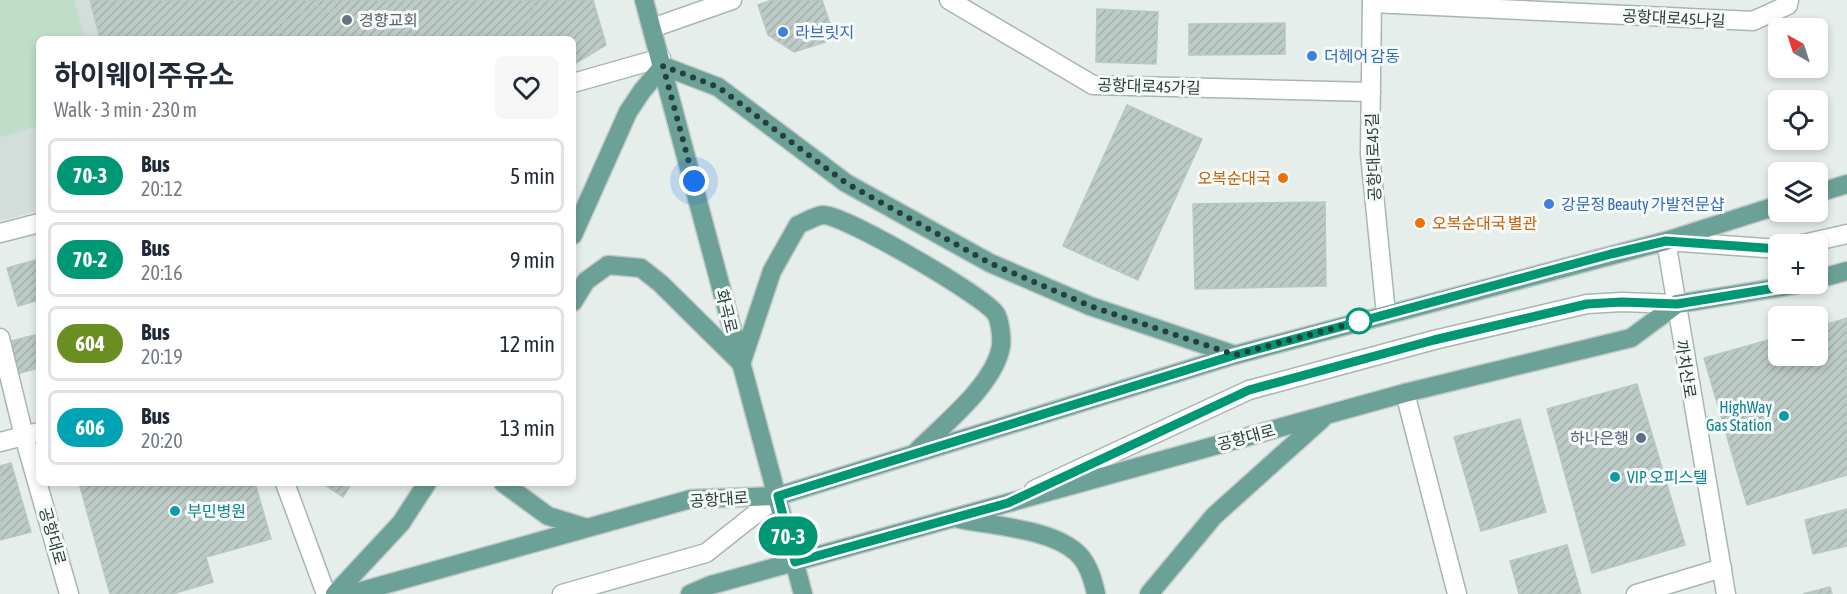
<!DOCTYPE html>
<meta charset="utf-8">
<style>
:root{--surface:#fff;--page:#f6f6f7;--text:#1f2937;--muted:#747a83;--line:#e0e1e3}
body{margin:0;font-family:"Asap Condensed","Noto Sans KR",sans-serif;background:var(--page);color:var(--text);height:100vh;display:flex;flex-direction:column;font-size:22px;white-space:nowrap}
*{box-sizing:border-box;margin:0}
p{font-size:20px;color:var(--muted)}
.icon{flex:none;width:33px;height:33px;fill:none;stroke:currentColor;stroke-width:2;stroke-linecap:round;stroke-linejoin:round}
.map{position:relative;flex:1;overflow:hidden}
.side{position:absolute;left:36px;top:36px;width:540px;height:450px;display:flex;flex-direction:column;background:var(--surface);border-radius:9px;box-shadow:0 3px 9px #0003}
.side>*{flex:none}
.badge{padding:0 12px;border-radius:20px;font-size:21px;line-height:39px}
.needle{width:39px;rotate:321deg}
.buttons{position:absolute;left:1768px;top:18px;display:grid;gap:12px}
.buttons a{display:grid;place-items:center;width:60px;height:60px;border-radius:9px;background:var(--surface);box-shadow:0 3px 9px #0003;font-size:30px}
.you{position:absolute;width:30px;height:30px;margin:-15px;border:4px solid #fff;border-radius:50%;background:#1a73e8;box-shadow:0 0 0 9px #1a73e833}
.map>.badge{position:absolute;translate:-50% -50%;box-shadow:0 0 0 3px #fff}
.round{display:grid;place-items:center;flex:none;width:63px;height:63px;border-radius:9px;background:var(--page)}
.overview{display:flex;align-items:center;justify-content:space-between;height:102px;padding:0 18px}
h1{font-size:28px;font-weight:700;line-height:45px}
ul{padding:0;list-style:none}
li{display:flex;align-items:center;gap:18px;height:75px;margin:0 12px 9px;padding:0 6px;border:3px solid var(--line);border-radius:9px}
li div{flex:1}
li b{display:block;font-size:22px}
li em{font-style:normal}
li .badge{min-width:66px;font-weight:700;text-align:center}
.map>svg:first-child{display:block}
.built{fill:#d3deda}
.garden{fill:#bfdeca}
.building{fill:url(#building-hatch);stroke:#b8c7c2;stroke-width:1.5}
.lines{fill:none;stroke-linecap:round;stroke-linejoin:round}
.minor-casing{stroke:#a8b6b2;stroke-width:21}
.major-casing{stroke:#c2c9c8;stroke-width:21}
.minor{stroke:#fff;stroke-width:18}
.major{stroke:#6ca197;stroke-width:18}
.line-casing{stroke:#fff;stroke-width:14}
.line{stroke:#009775;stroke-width:9}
.walk{stroke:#253f3a;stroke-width:6;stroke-dasharray:0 10.8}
.worship-dot{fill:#6b7280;stroke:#f6faf8;stroke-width:2}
.shop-dot{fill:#3f7fe0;stroke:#f6faf8;stroke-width:2}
.food-dot{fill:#e8710a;stroke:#f6faf8;stroke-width:2}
.stop-dot{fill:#fff;stroke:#009775;stroke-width:3}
.culture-dot{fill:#0f9aa8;stroke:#f6faf8;stroke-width:2}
.service-dot{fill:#5c6f8a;stroke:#f6faf8;stroke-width:2}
.labels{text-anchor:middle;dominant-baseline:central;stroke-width:6;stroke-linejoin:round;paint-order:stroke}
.street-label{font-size:16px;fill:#253f3a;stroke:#f6faf8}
.worship-label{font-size:16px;fill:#5b616d;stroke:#f6faf8;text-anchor:start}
.shop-label{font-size:16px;fill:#366cbe;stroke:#f6faf8;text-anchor:start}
.food-label{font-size:16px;fill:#c56008;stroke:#f6faf8;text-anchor:end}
.culture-label{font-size:16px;fill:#0d838f;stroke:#f6faf8;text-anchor:start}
.service-label{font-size:16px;fill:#4e5e75;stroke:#f6faf8;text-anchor:end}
</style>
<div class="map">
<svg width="1847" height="594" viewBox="0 0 1847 594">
<defs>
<pattern id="building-hatch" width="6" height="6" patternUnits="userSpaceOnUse" patternTransform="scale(1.5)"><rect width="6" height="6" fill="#bdcbc7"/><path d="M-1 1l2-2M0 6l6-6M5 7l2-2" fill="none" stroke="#a2afac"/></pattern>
</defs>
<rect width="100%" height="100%" fill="#e5eeea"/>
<path class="built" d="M0,0H90L100,39H39V211L0,221Z"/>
<path class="garden" d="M0,0H74L85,39H39V126L0,137Z"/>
<g class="building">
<path d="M90,0H593L606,45L573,65V39H100Z"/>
<path d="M335,0H536L525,31L510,35L509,39H287L277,25L318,5L323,14L333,11Z"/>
<path d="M772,0H822L835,39L794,52L768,35L758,5Z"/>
<path d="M1097,9L1158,12L1156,64L1096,62Z"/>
<path d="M1285,23V54L1189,55V24Z"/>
<path d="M1127,105L1202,139L1138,280L1063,246Z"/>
<path d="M1325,202L1326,286L1195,289L1193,204Z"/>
<path d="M39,259V300L18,306L7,268Z"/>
<path d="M1847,318V475L1747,505L1704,358L1779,337V356H1818V327Z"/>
<path d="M39,334V368L16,374L7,342Z"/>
<path d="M1637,384L1685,545L1592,573L1547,409Z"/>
<path d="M1520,419L1546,512L1481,531L1454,437Z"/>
<path d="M11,463L31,532L0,540V466Z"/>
<path d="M79,483H255L271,539L206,557L213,582L172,594H110Z"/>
<path d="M322,483H352L343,497Z"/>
<path d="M1847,509V546L1813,554L1805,520Z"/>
<path d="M1567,545L1581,594H1519L1510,561Z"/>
<path d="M1830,587L1832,594H1803Z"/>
</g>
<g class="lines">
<defs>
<g id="minor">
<path d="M949,0L1093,85L1371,92"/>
<path d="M1372,0L1370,154L1386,314"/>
<path d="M1372,3L1753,21L1788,5L1789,0"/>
<path d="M652,28L732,0"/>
<path d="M573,83L661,58"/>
<path d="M0,233L39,223"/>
<path d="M1803,244L1847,234"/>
<path d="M0,338L24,436L69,594"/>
<path d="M1405,393L1457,594"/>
<path d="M0,442L39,432"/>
<path d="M285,483L326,594"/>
<path d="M1034,490L1249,390L1434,340L1587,304L1622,302L1677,304"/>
<path d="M562,594L706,553L778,496"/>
<path d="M1636,594L1722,568"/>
<path d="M1726,594L1666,241L1779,249"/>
</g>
<g id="major">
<path d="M644,0L803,594"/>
<path d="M663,66L718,87L846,183L990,263L1090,306L1235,355"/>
<path d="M1818,193L1847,184"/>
<path d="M573,235L628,112L642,91L663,66"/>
<path d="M1818,279L1847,271"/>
<path d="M573,302L586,281L608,265L641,268L660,283L740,362"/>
<path d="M741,364L772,271L798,225C805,222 815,216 823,215C843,214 986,297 996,314C1000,320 1002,339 1001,346C995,384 944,424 917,451"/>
<path d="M503,483L548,516L584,527"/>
<path d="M959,519C994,526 1050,529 1076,552C1088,562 1093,579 1096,594"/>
<path d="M335,594L401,523L427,483"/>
<path d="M351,594L691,499L778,496L1235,355L1666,241L1779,205"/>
<path d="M690,594L711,585L1405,393L1631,338L1677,304L1800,284"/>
<path d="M1149,594L1214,516L1322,419"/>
</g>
</defs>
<use href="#minor" class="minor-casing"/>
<use href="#major" class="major-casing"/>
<use href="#minor" class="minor"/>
<use href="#major" class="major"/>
</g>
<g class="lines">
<defs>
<path id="line" d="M1779,249L1666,241L1611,254L1235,355L778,496L795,562L1008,503L1249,390L1434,340L1587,304L1622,302L1677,304L1800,284"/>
</defs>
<use href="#line" class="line-casing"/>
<use href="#line" class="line"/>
<path class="walk" d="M694,181L663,66L718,87L846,183L990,263L1090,306L1235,355L1364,320L1359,321"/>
</g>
<circle class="worship-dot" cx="347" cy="20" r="6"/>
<g class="shop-dot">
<circle cx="783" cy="32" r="6"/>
<circle cx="1312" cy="56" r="6"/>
<circle cx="1549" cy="204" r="6"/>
</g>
<g class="food-dot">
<circle cx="1283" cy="178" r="6"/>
<circle cx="1420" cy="223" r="6"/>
</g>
<circle class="stop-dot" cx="1359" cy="321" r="12"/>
<g class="culture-dot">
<circle cx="1784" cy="416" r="6"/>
<circle cx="1615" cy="477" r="6"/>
<circle cx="175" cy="511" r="6"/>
</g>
<circle class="service-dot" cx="1641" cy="438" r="6"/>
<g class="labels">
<g class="street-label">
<text transform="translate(1674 18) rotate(3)">공항대로45나길</text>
<text transform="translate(1149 86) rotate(2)">공항대로45가길</text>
<text transform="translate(1373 157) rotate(-92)">공항대로45길</text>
<text transform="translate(727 311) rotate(76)">화곡로</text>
<text transform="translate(1686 369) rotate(81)">까치산로</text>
<text transform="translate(1246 437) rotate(-15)">공항대로</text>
<text transform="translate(719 499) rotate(-4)">공항대로</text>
<text transform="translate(53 536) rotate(74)">공항대로</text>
</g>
<g class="worship-label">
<text x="359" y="20">경향교회</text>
</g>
<g class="shop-label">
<text x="795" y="32">라브릿지</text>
<text x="1324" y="56">더헤어 감동</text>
<text x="1561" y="204">강문정 Beauty 가발전문샵</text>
</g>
<g class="food-label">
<text x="1271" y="178">오복순대국</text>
<text x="1432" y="223" text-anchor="start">오복순대국 별관</text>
</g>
<g class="culture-label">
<text x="1772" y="407" text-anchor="end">HighWay<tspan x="1772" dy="18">Gas Station</tspan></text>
<text x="1627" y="477">VIP 오피스텔</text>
<text x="187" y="511">부민병원</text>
</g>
<g class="service-label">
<text x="1629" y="438">하나은행</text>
</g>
</g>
</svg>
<div class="buttons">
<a><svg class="needle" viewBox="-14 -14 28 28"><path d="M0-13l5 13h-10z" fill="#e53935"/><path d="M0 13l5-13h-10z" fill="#747a83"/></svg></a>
<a><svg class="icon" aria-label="locate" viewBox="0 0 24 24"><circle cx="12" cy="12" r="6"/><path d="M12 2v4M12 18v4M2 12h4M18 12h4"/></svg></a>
<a><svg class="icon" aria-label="layers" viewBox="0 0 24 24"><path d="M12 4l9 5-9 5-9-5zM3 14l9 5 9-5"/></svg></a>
<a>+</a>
<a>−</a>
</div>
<div class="you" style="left:694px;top:181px"></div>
<b class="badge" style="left:788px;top:536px;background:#009775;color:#fff">70-3</b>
<section class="side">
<div class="overview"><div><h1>하이웨이주유소</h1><p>Walk · 3 min · 230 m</p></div><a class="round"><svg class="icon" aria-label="heart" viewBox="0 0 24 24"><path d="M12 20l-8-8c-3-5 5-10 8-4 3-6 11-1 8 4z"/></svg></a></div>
<ul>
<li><span class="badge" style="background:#009775;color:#fff">70-3</span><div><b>Bus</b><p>20:12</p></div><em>5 min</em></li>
<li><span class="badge" style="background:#009775;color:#fff">70-2</span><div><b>Bus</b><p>20:16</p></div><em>9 min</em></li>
<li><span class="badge" style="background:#6b8e23;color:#fff">604</span><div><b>Bus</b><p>20:19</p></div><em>12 min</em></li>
<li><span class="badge" style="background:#00a3b4;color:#fff">606</span><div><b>Bus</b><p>20:20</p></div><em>13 min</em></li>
</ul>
</section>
</div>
